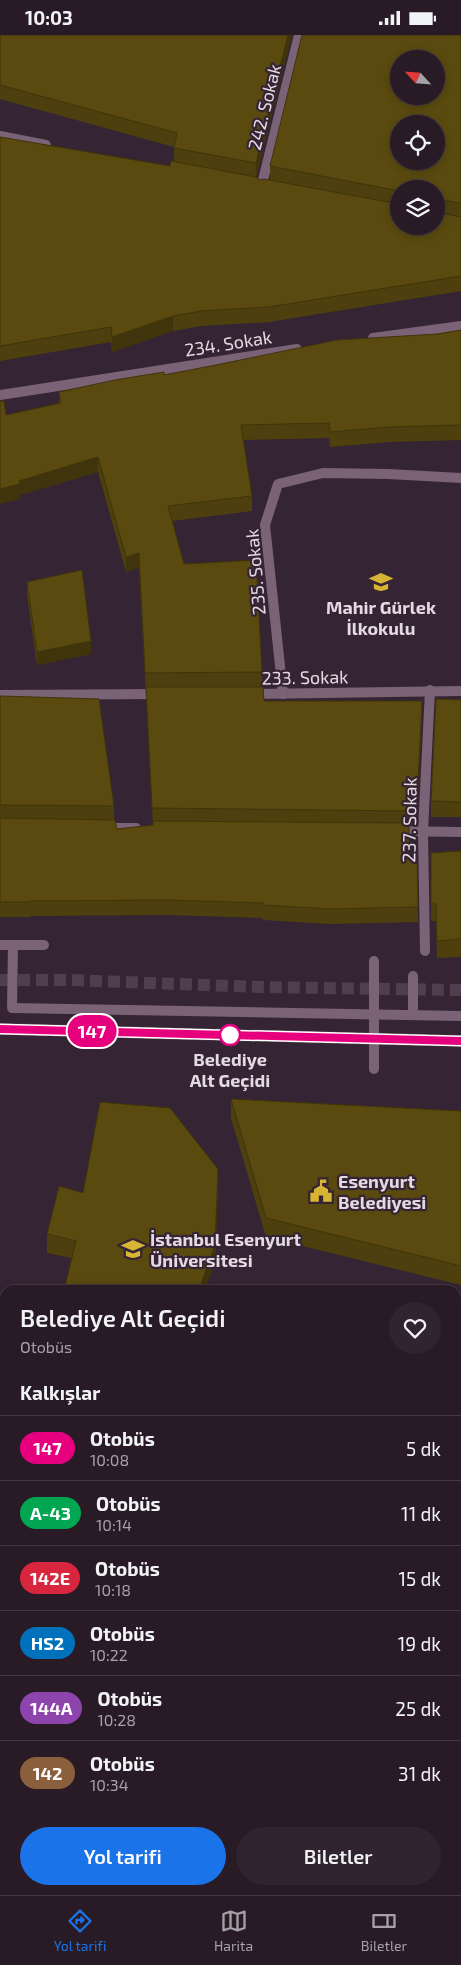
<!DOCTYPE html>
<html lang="tr">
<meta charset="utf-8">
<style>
:root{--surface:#281b26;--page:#30242e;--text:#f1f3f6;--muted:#a5a1a7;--line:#443943;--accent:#1a73e8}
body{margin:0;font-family:"Exo 2",sans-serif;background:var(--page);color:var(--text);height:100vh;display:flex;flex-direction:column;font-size:19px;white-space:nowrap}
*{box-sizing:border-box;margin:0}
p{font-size:16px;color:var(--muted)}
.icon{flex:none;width:28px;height:28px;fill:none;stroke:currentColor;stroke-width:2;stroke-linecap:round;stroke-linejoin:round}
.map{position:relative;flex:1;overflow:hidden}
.panel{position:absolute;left:0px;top:1250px;width:461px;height:610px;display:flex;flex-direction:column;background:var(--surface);border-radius:15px 15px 0 0;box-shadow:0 2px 8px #0003,0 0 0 1px var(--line)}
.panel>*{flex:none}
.badge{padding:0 10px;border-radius:16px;font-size:18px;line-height:32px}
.needle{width:32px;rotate:296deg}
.buttons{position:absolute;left:390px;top:15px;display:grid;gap:10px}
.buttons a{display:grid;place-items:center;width:55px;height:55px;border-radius:50%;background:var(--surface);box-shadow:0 2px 8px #0003,0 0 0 1px var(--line);font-size:25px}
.map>.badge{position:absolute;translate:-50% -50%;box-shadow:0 0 0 2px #fff}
h2{padding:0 20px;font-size:19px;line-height:45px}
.round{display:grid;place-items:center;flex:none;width:52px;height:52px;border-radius:26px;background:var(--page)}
.headline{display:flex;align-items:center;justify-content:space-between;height:85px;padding:0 20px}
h1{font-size:24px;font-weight:600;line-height:38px}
.action{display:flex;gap:10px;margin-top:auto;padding:10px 20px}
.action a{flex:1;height:58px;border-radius:30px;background:var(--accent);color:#fff;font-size:20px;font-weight:600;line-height:58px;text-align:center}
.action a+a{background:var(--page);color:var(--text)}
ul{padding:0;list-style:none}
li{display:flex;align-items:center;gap:15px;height:65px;padding:0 20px;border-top:1px solid var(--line)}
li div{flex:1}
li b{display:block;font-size:19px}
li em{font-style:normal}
li .badge{min-width:55px;font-weight:700;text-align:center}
.status{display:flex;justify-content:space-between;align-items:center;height:35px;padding:0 25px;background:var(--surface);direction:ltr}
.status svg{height:14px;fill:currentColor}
.menu{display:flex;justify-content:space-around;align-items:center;height:70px;border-top:1px solid var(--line);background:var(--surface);font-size:14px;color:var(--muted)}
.menu a{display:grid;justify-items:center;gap:2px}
.menu .current{color:var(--accent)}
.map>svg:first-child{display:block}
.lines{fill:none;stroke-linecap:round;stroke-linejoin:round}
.primary-tunnel{stroke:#4f3f4e;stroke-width:12;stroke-dasharray:12 6;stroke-linecap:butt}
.pedestrian{stroke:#7a6277;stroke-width:10}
.minor{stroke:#7a6277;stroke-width:10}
.tertiary{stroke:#7a6277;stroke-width:10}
.wall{fill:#4d400e;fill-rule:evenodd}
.shaded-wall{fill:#3f340b}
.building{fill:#5a4a10;stroke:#3f340b;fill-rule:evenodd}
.line-casing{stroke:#fff;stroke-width:11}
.line{stroke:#e6007e;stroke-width:8}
.stop-dot{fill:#fff;stroke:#e6007e;stroke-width:2.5}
.labels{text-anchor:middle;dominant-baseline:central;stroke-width:4.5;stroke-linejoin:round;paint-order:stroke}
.street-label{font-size:18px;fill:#e5dae4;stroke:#352433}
.poi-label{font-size:18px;font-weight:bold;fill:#e5dae4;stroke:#352433;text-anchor:start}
.stop-label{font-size:18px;font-weight:bold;fill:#e5dae4;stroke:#352433}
</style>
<div class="status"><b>10:03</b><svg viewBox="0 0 49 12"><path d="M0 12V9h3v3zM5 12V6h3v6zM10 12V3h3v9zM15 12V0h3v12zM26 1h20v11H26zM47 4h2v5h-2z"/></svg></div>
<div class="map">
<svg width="461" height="1860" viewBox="0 0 461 1860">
<rect width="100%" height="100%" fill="#352433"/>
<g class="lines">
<g class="primary-tunnel">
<path d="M0,945H69L260,952L461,955"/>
<path d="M0,994L461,1006"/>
</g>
<g class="pedestrian">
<path d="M0,910H44"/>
<path d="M13,910L12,973L461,981"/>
<path d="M413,979V941"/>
<path d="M374,1034V926"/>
</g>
<g class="minor">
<path d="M0,101L46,110"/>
<path d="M261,153L299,0"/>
<path d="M373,303L461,291"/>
<path d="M0,360L297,314"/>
<path d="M251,659L461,656"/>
<path d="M283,659L265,490L278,449L323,438L388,439L461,443"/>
<path d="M0,660L159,659"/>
<path d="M103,793H136"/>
<path d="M396,796L461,797"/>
<path d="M425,916L423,796L430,655"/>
<path d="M99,1860L100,1855"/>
</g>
<g class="tertiary">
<path d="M0,1649L5,1651"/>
<path d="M456,1772L461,1773"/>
</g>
</g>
<g class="wall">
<path d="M0,0H292L256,143L260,145H270V131L461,0V256L269,287L201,291L173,296L112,317L111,307L0,326V102L170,131L174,127V112L0,64ZM399,154L436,191H399Z"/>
<path d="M461,295V405L390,407L330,412L329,403L243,405L252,461V476L172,486L184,529L262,637V652L264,666L422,680L417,782L409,781V822L417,821L418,887L330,889L263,885V883L167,880L30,881V882H0V661L114,771V785L117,794L153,790L139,533L126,537L98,437L20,460V464L6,380L59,368V357L164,340Z"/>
<path d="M27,547L91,619L37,630L27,560Z"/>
<path d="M461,665V782H431V766Z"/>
<path d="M461,816V922L437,923L436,886H431V818Z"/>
<path d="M231,1064L461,1076V1250L266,1202L231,1083Z"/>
<path d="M218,1153L215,1229L71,1223L47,1218V1199Z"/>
<path d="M5,1492V1545L0,1544V1522Z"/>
<path d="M456,1552L461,1554V1672L456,1671Z"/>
</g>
<g class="shaded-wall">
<path d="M288,0H292L256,143V128Z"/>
<path d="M437,163V178L436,179V164Z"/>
<path d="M173,281V296L112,317V302Z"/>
<path d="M98,422V437L20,460V464L0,469V454L19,446Z"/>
<path d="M139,518V533L126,537V522Z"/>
<path d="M91,606V619L37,630V617Z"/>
<path d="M422,666V680L417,782V767Z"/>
<path d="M218,1134L215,1229L205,1255H199Z"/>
</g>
<g class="building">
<path d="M0,0H288L256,128L174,113L177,98L0,50Z"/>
<path d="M302,0H461V168L436,164V154H399V156L270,131ZM399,24H436V61H399ZM399,89H436V126H399Z"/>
<path d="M0,102L170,131L171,126L256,142L260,145L264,144L399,169V191H436V177L461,182V241L269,272L201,276L173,281L112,302L111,292L0,311Z"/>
<path d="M461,295V390L390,392L330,397L329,388L241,390L252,461L168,471L184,529L256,525L262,637L145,638L139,518L126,522L98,422L19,446L20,449L0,454V366H4L6,380L61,368L59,357L115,345L164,337V340L221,329L337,305L438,299Z"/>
<path d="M82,535L91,606L37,617L27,547Z"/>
<path d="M146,652H263L264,666H422L417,767H409V776L152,773Z"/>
<path d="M0,661L99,664L114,771L0,770Z"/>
<path d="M436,664L461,665V767L431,766Z"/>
<path d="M0,783L115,785L117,794L153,790V786L409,788V822L417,821L418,872L330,874L263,870V868L167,865L30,866V867H0Z"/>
<path d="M461,816V904L437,906L436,869H431V818Z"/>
<path d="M231,1064L461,1076V1231L266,1183Z"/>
<path d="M100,1067L170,1073L218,1134L215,1210L199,1255H64L76,1206L47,1199L59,1151L83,1158Z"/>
<path d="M5,1492V1526L0,1525Z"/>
<path d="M456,1552L461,1554V1654L456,1653Z"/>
<path d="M0,1661L5,1662V1855H58L57,1860H0Z"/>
<path d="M456,1800L461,1801V1860H120L121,1855H456Z"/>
</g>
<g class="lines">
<defs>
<path id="line" d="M0,994L461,1006"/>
</defs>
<use href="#line" class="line-casing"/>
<use href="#line" class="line"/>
</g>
<defs>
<symbol id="school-bare" viewBox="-9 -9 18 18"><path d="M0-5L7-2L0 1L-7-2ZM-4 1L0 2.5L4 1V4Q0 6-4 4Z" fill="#d7b434" stroke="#352433" stroke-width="2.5" paint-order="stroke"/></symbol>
<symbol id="civic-bare" viewBox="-9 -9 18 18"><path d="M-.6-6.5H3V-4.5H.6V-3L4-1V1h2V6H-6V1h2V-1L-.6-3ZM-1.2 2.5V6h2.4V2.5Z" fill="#d7b434" stroke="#352433" stroke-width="2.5" paint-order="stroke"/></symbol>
<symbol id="university-bare" viewBox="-9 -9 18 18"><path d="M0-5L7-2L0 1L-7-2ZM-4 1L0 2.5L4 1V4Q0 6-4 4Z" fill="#d7b434" stroke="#352433" stroke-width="2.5" paint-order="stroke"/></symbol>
</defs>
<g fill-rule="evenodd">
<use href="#school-bare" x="365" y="531" width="32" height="32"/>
<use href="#civic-bare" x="305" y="1140" width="32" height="32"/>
<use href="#university-bare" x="117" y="1198" width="32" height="32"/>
</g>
<circle class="stop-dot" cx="230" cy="1000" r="10"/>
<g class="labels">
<g class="street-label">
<text transform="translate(264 72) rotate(-76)">242. Sokak</text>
<text transform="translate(228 308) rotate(-9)">234. Sokak</text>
<text transform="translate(255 537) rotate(-95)">235. Sokak</text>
<text transform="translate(305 642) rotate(-1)">233. Sokak</text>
<text transform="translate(409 785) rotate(-89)">237. Sokak</text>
</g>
<g class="poi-label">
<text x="381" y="572" text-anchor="middle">Mahir Gürlek<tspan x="381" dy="21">İlkokulu</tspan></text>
<text x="338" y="1146">Esenyurt<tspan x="338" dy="21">Belediyesi</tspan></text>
<text x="150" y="1204">İstanbul Esenyurt<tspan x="150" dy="21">Üniversitesi</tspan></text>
</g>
<g class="stop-label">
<text x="230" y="1024">Belediye<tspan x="230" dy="21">Alt Geçidi</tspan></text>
</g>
</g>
</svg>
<div class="buttons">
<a><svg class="needle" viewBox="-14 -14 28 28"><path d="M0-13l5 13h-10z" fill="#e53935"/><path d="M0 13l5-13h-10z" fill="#a5a1a7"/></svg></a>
<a><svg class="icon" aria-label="locate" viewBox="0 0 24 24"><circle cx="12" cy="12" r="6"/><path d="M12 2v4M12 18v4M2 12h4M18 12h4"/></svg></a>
<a><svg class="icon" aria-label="layers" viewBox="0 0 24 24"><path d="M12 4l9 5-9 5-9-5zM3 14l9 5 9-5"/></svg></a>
</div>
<b class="badge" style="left:92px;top:996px;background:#e6007e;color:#fff">147</b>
<section class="panel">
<div class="headline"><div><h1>Belediye Alt Geçidi</h1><p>Otobüs</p></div><a class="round"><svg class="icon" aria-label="heart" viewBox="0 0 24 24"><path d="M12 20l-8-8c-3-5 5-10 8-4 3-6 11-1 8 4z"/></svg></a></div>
<h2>Kalkışlar</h2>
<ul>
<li><span class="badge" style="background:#e6007e;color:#fff">147</span><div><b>Otobüs</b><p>10:08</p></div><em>5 dk</em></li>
<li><span class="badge" style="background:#00a651;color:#fff">A-43</span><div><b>Otobüs</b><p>10:14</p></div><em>11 dk</em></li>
<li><span class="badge" style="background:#d7263d;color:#fff">142E</span><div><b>Otobüs</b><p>10:18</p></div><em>15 dk</em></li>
<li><span class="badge" style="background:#0072bc;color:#fff">HS2</span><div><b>Otobüs</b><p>10:22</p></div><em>19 dk</em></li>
<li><span class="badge" style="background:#8e44ad;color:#fff">144A</span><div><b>Otobüs</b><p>10:28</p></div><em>25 dk</em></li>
<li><span class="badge" style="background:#8b5e3c;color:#fff">142</span><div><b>Otobüs</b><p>10:34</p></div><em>31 dk</em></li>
</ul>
<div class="action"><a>Yol tarifi</a><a>Biletler</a></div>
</section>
</div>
<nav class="menu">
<a class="current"><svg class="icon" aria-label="directions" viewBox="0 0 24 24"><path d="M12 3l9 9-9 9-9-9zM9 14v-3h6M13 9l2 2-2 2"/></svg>Yol tarifi</a>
<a><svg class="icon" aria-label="map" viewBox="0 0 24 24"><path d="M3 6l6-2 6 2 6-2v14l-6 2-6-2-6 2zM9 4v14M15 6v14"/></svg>Harita</a>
<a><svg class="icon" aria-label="tickets" viewBox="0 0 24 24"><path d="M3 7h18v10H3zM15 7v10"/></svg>Biletler</a>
</nav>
